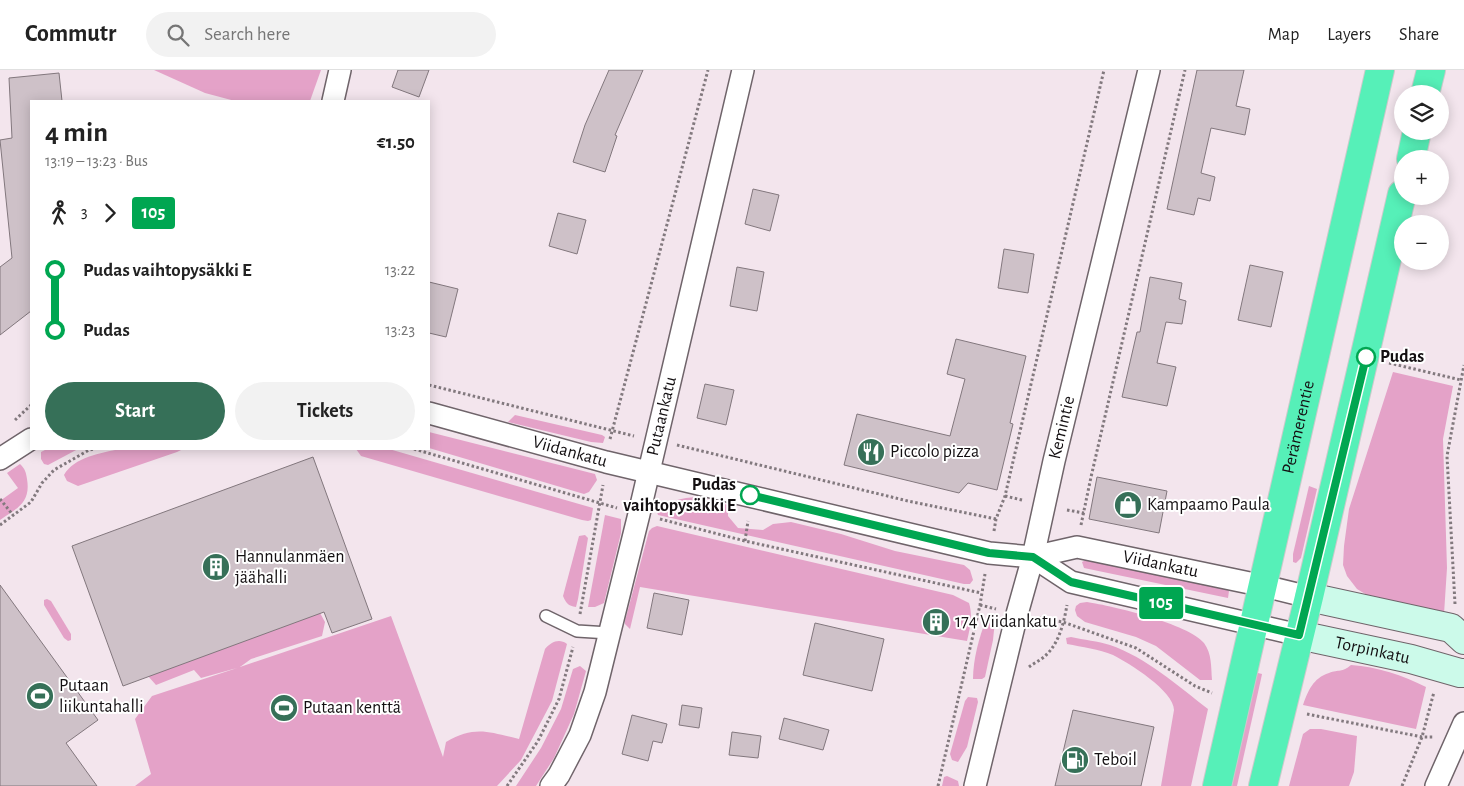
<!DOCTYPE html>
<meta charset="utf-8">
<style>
:root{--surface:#fff;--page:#f2f2f2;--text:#222;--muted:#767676;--line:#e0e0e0;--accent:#367058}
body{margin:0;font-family:"Alegreya Sans",sans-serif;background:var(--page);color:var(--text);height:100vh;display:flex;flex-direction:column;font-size:19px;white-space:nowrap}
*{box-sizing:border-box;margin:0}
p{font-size:16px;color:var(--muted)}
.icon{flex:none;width:28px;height:28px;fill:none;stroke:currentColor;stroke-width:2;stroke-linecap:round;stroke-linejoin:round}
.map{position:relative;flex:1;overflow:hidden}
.details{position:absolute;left:30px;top:30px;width:400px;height:350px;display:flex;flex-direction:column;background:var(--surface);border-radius:0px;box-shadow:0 2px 12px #0003}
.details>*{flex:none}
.badge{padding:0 10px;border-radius:4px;font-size:18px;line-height:32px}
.buttons{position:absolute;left:1394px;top:15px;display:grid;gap:10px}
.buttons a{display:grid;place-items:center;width:55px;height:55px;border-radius:50%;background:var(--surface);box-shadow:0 2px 12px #0003;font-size:25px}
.map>.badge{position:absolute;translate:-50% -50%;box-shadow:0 0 0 2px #fff}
.legs{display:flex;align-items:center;gap:8px;height:55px;padding:0 15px;font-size:16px}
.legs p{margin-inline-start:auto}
.head{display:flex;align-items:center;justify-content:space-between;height:85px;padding:0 15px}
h1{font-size:28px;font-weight:700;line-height:38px}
.cta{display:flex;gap:10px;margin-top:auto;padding:10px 15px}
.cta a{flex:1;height:58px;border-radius:30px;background:var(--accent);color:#fff;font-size:20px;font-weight:700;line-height:58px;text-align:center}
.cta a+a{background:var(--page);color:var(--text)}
ul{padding:0 15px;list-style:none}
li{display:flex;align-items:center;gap:18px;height:60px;font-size:19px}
li i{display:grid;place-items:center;width:8px;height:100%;margin:0 6px;background:currentColor}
li i::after{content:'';width:12px;height:12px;margin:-6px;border:4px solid;border-radius:50%;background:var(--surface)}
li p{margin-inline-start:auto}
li:first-child i{background:linear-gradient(#0000 50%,currentColor 0)}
li:last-child i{background:linear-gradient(currentColor 50%,#0000 0)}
header{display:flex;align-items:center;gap:30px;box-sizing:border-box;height:70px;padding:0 25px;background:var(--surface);border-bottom:1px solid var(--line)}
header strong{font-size:24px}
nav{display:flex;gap:28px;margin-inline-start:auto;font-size:18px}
.search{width:350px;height:45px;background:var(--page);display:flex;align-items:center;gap:12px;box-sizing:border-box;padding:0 18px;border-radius:28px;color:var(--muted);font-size:19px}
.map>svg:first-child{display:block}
.green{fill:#e4a2c8;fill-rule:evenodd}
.building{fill:#cec1c8;stroke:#82777d}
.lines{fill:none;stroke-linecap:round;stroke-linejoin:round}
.lane-casing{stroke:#6f646a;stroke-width:14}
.street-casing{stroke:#6f646a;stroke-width:24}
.secondary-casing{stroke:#6f646a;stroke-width:30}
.highway-casing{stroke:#cbcacb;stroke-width:30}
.path{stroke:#82797e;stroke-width:3;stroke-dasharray:2.5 2.5;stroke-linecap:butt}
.lane{stroke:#fff;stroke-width:11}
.street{stroke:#fff;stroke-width:21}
.secondary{stroke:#ccfaea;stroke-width:28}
.highway{stroke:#56f0b8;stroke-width:28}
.line-1-casing{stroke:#fff;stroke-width:11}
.line-1{stroke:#00a651;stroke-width:8}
.stop-1-dot{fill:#fff;stroke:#00a651;stroke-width:2.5}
.labels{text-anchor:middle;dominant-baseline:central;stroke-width:4;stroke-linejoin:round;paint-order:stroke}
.stop-label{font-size:18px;font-weight:bold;fill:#130f11;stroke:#fff;text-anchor:start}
.street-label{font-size:18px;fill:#130f11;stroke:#fff}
.poi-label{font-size:18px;fill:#130f11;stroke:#fff;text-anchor:start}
</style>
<header>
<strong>Commutr</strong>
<div class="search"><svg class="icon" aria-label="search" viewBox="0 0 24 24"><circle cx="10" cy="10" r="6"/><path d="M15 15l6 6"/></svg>Search here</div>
<nav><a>Map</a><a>Layers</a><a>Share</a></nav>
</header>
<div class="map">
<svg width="1464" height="716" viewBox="0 0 1464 716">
<rect width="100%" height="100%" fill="#f3e5ed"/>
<g class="green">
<path d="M154,0H321L310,31H235L205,23Z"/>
<path d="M1393,302L1453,316L1443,369L1447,498L1444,544L1367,525L1357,519L1347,506L1343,495L1344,476L1349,439Z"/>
<path d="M515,345L602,365L605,367L603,373L591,372L508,352Z"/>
<path d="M429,362L595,404L597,410L589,422L584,424L429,378Z"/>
<path d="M47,379H78L48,395L44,394L41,389V382Z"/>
<path d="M120,379H183L177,382L78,416L67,411L64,405C74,387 101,383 120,379Z"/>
<path d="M356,379H389L593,438L591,450L588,451L582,450L361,386Z"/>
<path d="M20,394C25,399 26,402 27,409C31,433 17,438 0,450V431L18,418L7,403Z"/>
<path d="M1309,416L1317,419L1301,488L1296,493L1293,492V484Z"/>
<path d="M696,427L728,435V446L738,458L763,460L773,454L791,452L841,464L895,481L964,495L970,500L973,510L970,514H964L658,445L657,442C667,431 682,428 696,427Z"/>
<path d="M605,445L621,449V463L604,533L595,537H588Z"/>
<path d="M657,456L953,525L969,533C973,546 970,558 967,571L640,517L630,559L625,554V551L649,461L652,458ZM930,546L945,548L943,558L928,555Z"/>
<path d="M585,465L588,468L578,529L576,537C568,536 566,533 563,526L579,466Z"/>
<path d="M1086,490L1226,519L1229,521L1228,528L1084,498L1082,492Z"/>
<path d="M47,529L51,531L71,564V570L68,571L64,568L44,535V530Z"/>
<path d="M1087,532C1113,536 1189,554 1204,573C1212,584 1211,597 1212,610H1200L1156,576L1136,567L1085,552L1077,546L1075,540L1076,536L1080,533Z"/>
<path d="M320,543L325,552L322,566L251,589L240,597L391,546L443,687L446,672C475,655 489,662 519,669L545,579C551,572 559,568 567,574L552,631L521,690L497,716H135L151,704L135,649L152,626L237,598L201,608L194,600L156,615L148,606Z"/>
<path d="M991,549L995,551L993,570L985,607L982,609H973C973,590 979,567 986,550Z"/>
<path d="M1071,567C1084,570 1098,571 1110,575C1147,588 1177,615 1208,639L1191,716H1161L1174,640C1174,621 1129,593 1113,585C1099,579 1082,577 1067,574L1066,568Z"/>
<path d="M1351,595C1378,597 1402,605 1426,617L1416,659L1303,635C1308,621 1313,608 1329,603C1339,599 1342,603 1351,595Z"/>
<path d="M580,596L586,601L574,644L554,688L536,716H516L541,678L561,639L573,599Z"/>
<path d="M1258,603L1262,604L1261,609L1237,716H1230L1256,604Z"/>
<path d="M968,627L977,628L978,632L967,677L958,692L952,690L950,684L965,631Z"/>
<path d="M1310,659H1321L1357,666L1354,702L1349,716H1289L1303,664Z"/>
<path d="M947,706L958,711L959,716H942L944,707Z"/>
</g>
<g class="building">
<path d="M398,0H429L419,27L392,17Z"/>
<path d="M609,0H643L615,65L617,66L605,102L573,92L585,55Z"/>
<path d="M1197,0H1244L1236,36L1250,39L1245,65L1211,58L1201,103L1215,107L1210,131L1198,128L1194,145L1167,139Z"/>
<path d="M59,3L62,31H31V241L0,265V197L12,188L0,70L12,68L9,8Z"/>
<path d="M753,119L779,125L770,161L745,154Z"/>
<path d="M558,143L586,150L577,184L549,176Z"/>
<path d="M1004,179L1034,184L1028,223L998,218Z"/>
<path d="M1250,195L1283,202L1271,257L1238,250Z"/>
<path d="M737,197L764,202L757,241L730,236Z"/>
<path d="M1150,207L1182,213L1179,229L1186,231L1182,254L1166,252L1157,293L1176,297L1167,336L1122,327L1137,262H1140Z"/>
<path d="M429,212L458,219L446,267L429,263Z"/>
<path d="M956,269L1026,286L1010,353L1013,354L997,420L968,413L959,423L844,395L857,344L950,366L965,309L947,304Z"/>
<path d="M705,314L734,320L726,355L697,348Z"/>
<path d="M313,387L372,549L332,563L324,542L123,616L72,476Z"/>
<path d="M1097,407L1167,421L1159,463L1089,449Z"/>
<path d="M0,515L98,650L66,673L97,716H0Z"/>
<path d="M654,523L689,530L682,565L647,558Z"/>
<path d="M815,553L884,569L872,621L803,605Z"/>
<path d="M682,635L702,638L699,658L679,655Z"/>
<path d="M1073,640L1154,657L1141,716H1055Z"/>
<path d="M632,645L667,654L662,673L653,671L648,691L622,684Z"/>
<path d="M784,648L829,660L823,680L779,669Z"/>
<path d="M732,662L761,666L758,688L729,685Z"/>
</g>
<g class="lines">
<defs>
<path id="lane" d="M546,546L577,561L609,563"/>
<g id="street">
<path d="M333,31L340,0"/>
<path id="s1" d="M429,343L606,392L989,483L1033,487L1077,477L1264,516L1309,527"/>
<path d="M0,389L31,369"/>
<path d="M1033,487L1071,512L1299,565"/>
<path id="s2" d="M551,716L559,705L580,665L595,622L639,444L743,0"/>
<path id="s3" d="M975,716L1017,544L1033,487L1054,391L1149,0"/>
<path d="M1436,716L1464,653"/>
</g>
<g id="secondary">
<path d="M1309,527L1451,558L1464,570"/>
<path id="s4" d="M1299,565L1411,589L1460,603H1464"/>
</g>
<g id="highway">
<path d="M1425,24L1431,0"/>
<path d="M1411,89L1417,61"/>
<path id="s5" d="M1217,716L1380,0"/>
<path d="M1263,716L1309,527L1402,124"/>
</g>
</defs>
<use href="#lane" class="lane-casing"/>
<use href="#street" class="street-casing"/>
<use href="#secondary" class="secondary-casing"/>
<use href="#highway" class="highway-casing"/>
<g class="path">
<path d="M1389,293L1461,310"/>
<path d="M429,315L634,366"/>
<path d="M15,350L31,335"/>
<path d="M610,369L708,0"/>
<path d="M677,375L908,431L996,449"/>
<path d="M414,379L617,438"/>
<path d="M1005,426L1022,430"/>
<path d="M0,429L13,445"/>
<path d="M1067,440L1084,443"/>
<path d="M660,449L745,471L981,523"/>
<path d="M0,455L31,432L42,413L54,400L89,380L94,379"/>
<path d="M1081,455L1091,407L1185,0"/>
<path d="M994,461L996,449L1005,426L1104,0"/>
<path d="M745,471L748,451"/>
<path d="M1455,534L1447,386L1464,295"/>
<path d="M980,535L996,539"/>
<path d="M580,544L603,415"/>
<path d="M1039,548L1063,552L1136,578L1195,616L1212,623"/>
<path d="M1029,597C1034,593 1041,590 1045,586C1059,574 1064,552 1067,535"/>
<path d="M1307,644L1422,667H1433"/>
<path d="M507,716L538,671L559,629L573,577"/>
<path d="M938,716L980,535L985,504"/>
<path d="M1402,716L1422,667L1434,622"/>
</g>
<use href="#lane" class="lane"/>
<use href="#street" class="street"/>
<use href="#secondary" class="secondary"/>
<use href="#highway" class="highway"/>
</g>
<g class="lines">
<defs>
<path id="line-1" d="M750,425L989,483L1033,487L1071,512L1299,565L1366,287"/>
</defs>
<use href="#line-1" class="line-1-casing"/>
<use href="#line-1" class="line-1"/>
</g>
<defs>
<symbol id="restaurant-disc" viewBox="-11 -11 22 22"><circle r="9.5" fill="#367058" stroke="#fff"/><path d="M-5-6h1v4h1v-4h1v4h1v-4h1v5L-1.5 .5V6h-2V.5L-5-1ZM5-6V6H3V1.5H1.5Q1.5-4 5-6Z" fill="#fff"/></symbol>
<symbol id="shop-disc" viewBox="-11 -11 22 22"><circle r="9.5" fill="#367058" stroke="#fff"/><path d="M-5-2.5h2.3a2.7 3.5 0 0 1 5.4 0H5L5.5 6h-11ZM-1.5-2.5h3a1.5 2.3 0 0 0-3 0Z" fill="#fff"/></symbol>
<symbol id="building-disc" viewBox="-11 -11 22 22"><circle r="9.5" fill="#367058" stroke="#fff"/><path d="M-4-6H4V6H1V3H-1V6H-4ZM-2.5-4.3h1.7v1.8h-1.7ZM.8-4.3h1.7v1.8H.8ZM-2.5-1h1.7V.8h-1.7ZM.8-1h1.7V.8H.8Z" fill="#fff"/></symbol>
<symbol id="stadium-disc" viewBox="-11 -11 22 22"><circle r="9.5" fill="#367058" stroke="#fff"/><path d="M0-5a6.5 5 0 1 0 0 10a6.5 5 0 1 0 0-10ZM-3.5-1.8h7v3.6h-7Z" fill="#fff"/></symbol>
<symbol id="fuel-disc" viewBox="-11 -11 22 22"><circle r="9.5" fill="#367058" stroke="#fff"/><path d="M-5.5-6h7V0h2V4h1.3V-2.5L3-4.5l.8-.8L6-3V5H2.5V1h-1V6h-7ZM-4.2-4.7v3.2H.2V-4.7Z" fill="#fff"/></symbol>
</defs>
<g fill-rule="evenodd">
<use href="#restaurant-disc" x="855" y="366" width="32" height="32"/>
<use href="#shop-disc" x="1112" y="419" width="32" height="32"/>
<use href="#building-disc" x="200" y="481" width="32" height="32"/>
<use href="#building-disc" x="920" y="536" width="32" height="32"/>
<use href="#stadium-disc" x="24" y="610" width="32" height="32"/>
<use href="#stadium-disc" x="268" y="622" width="32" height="32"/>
<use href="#fuel-disc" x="1059" y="674" width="32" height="32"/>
</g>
<g class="stop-1-dot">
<circle cx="1366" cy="287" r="9"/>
<circle cx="750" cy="425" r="9"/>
</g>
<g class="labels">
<g class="stop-label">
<text x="1380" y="287">Pudas</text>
<text x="736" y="415" text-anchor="end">Pudas<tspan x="736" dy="21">vaihtopysäkki E</tspan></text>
</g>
<g class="street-label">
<text stroke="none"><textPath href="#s2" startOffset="388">Putaankatu</textPath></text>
<text stroke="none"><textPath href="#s3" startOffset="369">Kemintie</textPath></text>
<text stroke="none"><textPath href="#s5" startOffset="368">Perämerentie</textPath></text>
<text stroke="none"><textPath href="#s1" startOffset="146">Viidankatu</textPath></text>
<text stroke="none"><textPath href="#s1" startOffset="752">Viidankatu</textPath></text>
<text stroke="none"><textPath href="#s4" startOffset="75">Torpinkatu</textPath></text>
</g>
<g class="poi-label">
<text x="890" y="382">Piccolo pizza</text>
<text x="1147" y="435">Kampaamo Paula</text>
<text x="235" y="487">Hannulanmäen<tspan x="235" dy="21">jäähalli</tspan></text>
<text x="955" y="552">174 Viidankatu</text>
<text x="59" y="616">Putaan<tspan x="59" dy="21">liikuntahalli</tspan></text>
<text x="303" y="638">Putaan kenttä</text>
<text x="1094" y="690">Teboil</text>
</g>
</g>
</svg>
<div class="buttons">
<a><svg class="icon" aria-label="layers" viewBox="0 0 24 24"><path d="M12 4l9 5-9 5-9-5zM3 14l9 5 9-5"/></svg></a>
<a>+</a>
<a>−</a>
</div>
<b class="badge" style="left:1161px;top:533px;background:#00a651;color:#fff">105</b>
<section class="details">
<div class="head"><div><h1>4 min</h1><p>13:19 – 13:23 · Bus</p></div><b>€1.50</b></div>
<div class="legs"><svg class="icon" aria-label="walk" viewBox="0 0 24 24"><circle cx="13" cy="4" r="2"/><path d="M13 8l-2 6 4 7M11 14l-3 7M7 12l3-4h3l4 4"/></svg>3<svg class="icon" aria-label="forward" viewBox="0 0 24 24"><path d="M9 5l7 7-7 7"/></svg><b class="badge" style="background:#00a651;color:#fff">105</b></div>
<ul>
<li><i style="color:#00a651"></i><b>Pudas vaihtopysäkki E</b><p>13:22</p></li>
<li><i style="color:#00a651"></i><b>Pudas</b><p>13:23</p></li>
</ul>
<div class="cta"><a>Start</a><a>Tickets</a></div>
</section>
</div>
